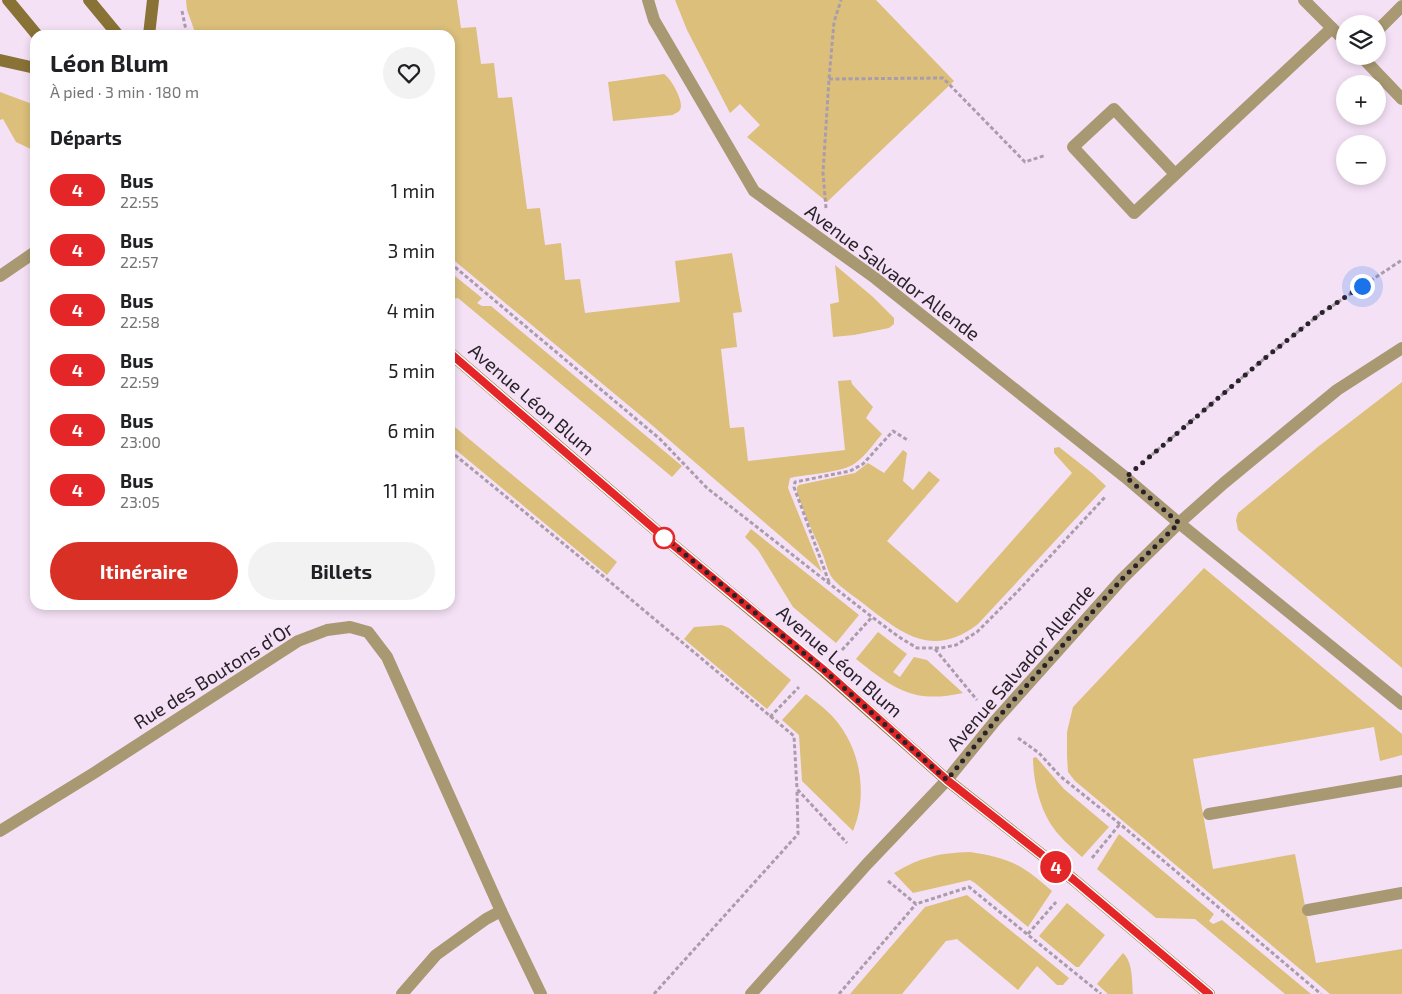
<!DOCTYPE html>
<html lang="fr">
<meta charset="utf-8">
<style>
:root{--surface:#fff;--page:#f2f2f2;--text:#202124;--muted:#757577;--accent:#d93025}
body{margin:0;font-family:"Exo 2",sans-serif;background:var(--page);color:var(--text);height:100vh;display:flex;flex-direction:column;font-size:19px;white-space:nowrap}
*{box-sizing:border-box;margin:0}
p{font-size:16px;color:var(--muted)}
.icon{flex:none;width:28px;height:28px;fill:none;stroke:currentColor;stroke-width:2;stroke-linecap:round;stroke-linejoin:round}
.map{position:relative;flex:1;overflow:hidden}
.drawer{position:absolute;left:30px;top:30px;width:425px;height:580px;display:flex;flex-direction:column;background:var(--surface);border-radius:15px;box-shadow:0 2px 8px #0003}
.drawer>*{flex:none}
.badge{padding:0 10px;border-radius:16px;font-size:18px;line-height:32px}
.controls{position:absolute;left:1336px;top:15px;display:grid;gap:10px}
.controls a{display:grid;place-items:center;width:50px;height:50px;border-radius:50%;background:var(--surface);box-shadow:0 2px 8px #0003;font-size:25px}
.you{position:absolute;width:25px;height:25px;margin:-12px;border:4px solid #fff;border-radius:50%;background:#1a73e8;box-shadow:0 0 0 8px #1a73e833}
.map>.badge{position:absolute;translate:-50% -50%;box-shadow:0 0 0 2px #fff}
h2{padding:0 20px;font-size:19px;line-height:45px}
.round{display:grid;place-items:center;flex:none;width:52px;height:52px;border-radius:26px;background:var(--page)}
.summary{display:flex;align-items:center;justify-content:space-between;height:85px;padding:0 20px}
h1{font-size:24px;font-weight:700;line-height:38px}
.action{display:flex;gap:10px;margin-top:auto;padding:10px 20px}
.action a{flex:1;height:58px;border-radius:30px;background:var(--accent);color:#fff;font-size:20px;font-weight:700;line-height:58px;text-align:center}
.action a+a{background:var(--page);color:var(--text)}
ul{padding:0;list-style:none}
li{display:flex;align-items:center;gap:15px;height:60px;padding:0 20px}
li div{flex:1}
li b{display:block;font-size:19px}
li em{font-style:normal}
li .badge{min-width:55px;font-weight:700;text-align:center}
.map>svg:first-child{display:block}
.green{fill:#dbbf7b}
.lines{fill:none;stroke-linecap:round;stroke-linejoin:round}
.path{stroke:#ab9cac;stroke-width:3;stroke-dasharray:4 2.5;stroke-linecap:butt}
.lane{stroke:#a99973;stroke-width:12}
.street{stroke:#a99973;stroke-width:12}
.secondary{stroke:#897236;stroke-width:12}
.line-casing{stroke:#fff;stroke-width:11}
.line{stroke:#e52629;stroke-width:8}
.walk{stroke:#292229;stroke-width:5;stroke-dasharray:0 9}
.stop-dot{fill:#fff;stroke:#e52629;stroke-width:2.5}
.labels{text-anchor:middle;dominant-baseline:central;stroke-width:4;stroke-linejoin:round;paint-order:stroke}
.street-label{font-size:19px;fill:#292229;stroke:#f5e1f6}
</style>
<div class="map">
<svg width="1402" height="994" viewBox="0 0 1402 994">
<rect width="100%" height="100%" fill="#f5e1f6"/>
<g class="green">
<path d="M186,0H457L461,28L476,27L481,64L494,63L498,98L512,97L527,209L540,208L545,245L561,243L565,280L580,279L585,313L680,302L675,261L732,253L742,312L733,313L737,347L721,349L730,428L744,427L748,461L845,450L838,381L851,380L852,384L873,407L866,418L882,434C874,443 867,454 858,461C846,473 807,474 790,478L788,488L822,572L646,420L450,257V35H196L187,10Z"/>
<path d="M675,0H876L954,81L827,202L747,137L760,125L740,104L730,113L687,30Z"/>
<path d="M664,74C671,78 685,103 680,110C678,113 675,113 673,115L613,121L608,82Z"/>
<path d="M0,92L35,105V151L16,142L3,119L0,120Z"/>
<path d="M835,265L873,297L894,318V324L889,328L854,335L833,337L830,304L839,302Z"/>
<path d="M450,272L482,298L477,303L482,306H491L682,466L672,477L458,298L450,299Z"/>
<path d="M1402,382V668L1238,530L1236,520L1238,513L1319,446Z"/>
<path d="M450,423L617,562L607,575L450,445Z"/>
<path d="M1059,447L1092,473L1106,486L978,624C933,659 902,634 864,604C855,597 840,587 834,580C828,574 826,562 823,555C814,534 803,513 797,491V487L799,485L855,473L868,463L884,473L903,450L907,453L903,481L913,490L929,471L940,480L887,541L957,603L1072,473L1054,453V448Z"/>
<path d="M751,529L859,615L836,643L793,607L758,550L745,537Z"/>
<path d="M1204,568L1402,734V755L1380,761L1374,727L1193,759L1213,869L1295,854L1316,963L1402,949V994H1330L1075,781L1068,772L1067,756V732L1073,707Z"/>
<path d="M722,625L729,628L791,680L767,709L684,639L694,627Z"/>
<path d="M878,632L907,654L893,672L900,677L914,657L927,660L963,693C913,704 894,689 856,659Z"/>
<path d="M806,694C813,700 821,705 827,711C853,735 864,771 860,805C859,814 856,823 853,831L802,781L799,735L782,720Z"/>
<path d="M1036,757L1064,789L1109,827L1082,857C1071,847 1058,836 1050,823C1039,805 1033,779 1033,758Z"/>
<path d="M1119,834L1214,914L1209,921L1213,924L1222,920L1311,994H1285L1195,919L1156,918L1097,869Z"/>
<path d="M970,852C991,855 1013,860 1030,873C1038,879 1045,885 1052,891L1028,927L975,883L970,880L913,893L894,873C921,857 939,853 970,852Z"/>
<path d="M967,895L1069,978L1063,985H1057L1037,966L1018,990L957,939L946,941L902,994H850L925,907Z"/>
<path d="M1067,903L1105,935L1079,967H1076L1039,936Z"/>
<path d="M1123,953C1133,962 1132,981 1133,994H1108L1097,984Z"/>
</g>
<g class="lines">
<g class="path">
<path d="M182,11L187,35"/>
<path d="M829,79L943,78L1025,162L1046,155"/>
<path d="M826,208L823,173L829,79L834,22L841,0"/>
<path d="M450,263L660,439L707,488L872,617L899,637L917,648H941L956,645L977,632L1019,590L1105,497"/>
<path d="M450,451L603,576L794,736L797,789L847,843"/>
<path d="M1147,459L1265,358L1320,314L1402,260"/>
<path d="M829,582L794,487L795,482L850,471L863,464L893,431L909,441"/>
<path d="M935,649L977,700"/>
<path d="M842,650L872,617"/>
<path d="M770,717L799,687"/>
<path d="M1018,738L1039,753L1060,776L1120,824L1321,994"/>
<path d="M1092,858L1120,824"/>
<path d="M888,881L916,904L969,887L1101,994"/>
<path d="M1028,934L1056,902"/>
<path d="M654,994L798,834L797,790"/>
<path d="M839,994L916,904"/>
</g>
<g class="lane">
<path d="M1209,814L1402,781"/>
<path d="M1308,910L1402,893"/>
</g>
<g class="street">
<path d="M648,0L654,20L754,191L875,278L1125,477L1179,523L1402,704"/>
<path d="M1304,0L1345,41"/>
<path d="M1378,30L1402,6"/>
<path d="M1361,56L1402,99"/>
<path d="M1175,174L1114,109L1073,147L1134,213L1332,28"/>
<path d="M0,276L35,252"/>
<path d="M0,831L94,773L298,641L327,630L350,627L368,632L387,657L501,911L486,919L436,955L402,994"/>
<path d="M501,911L541,994"/>
<path d="M751,994L867,864L947,780L995,721L1122,579L1179,523L1224,483L1337,390L1402,348"/>
</g>
<g class="secondary">
<path d="M8,0L37,35"/>
<path d="M89,0L118,35"/>
<path d="M149,35L153,0"/>
<path d="M0,60L35,68"/>
<path d="M450,353L673,545L824,671L947,780L1074,880L1209,994"/>
</g>
</g>
<g class="lines">
<defs>
<path id="line" d="M450,353L673,545L824,670L947,780L1074,880L1209,994"/>
</defs>
<use href="#line" class="line-casing"/>
<use href="#line" class="line"/>
<path class="walk" d="M664,538L658,532L824,670L947,780L995,721L1122,579L1179,523L1126,477L1265,358L1320,314L1362,286"/>
</g>
<circle class="stop-dot" cx="664" cy="538" r="10"/>
<g class="labels">
<g class="street-label">
<text transform="translate(893 272) rotate(37)">Avenue Salvador Allende</text>
<text transform="translate(532 399) rotate(41)">Avenue Léon Blum</text>
<text transform="translate(840 661) rotate(41)">Avenue Léon Blum</text>
<text transform="translate(1020 667) rotate(-49)">Avenue Salvador Allende</text>
<text transform="translate(213 675) rotate(-32)">Rue des Boutons d'Or</text>
</g>
</g>
</svg>
<div class="controls">
<a><svg class="icon" aria-label="layers" viewBox="0 0 24 24"><path d="M12 4l9 5-9 5-9-5zM3 14l9 5 9-5"/></svg></a>
<a>+</a>
<a>−</a>
</div>
<div class="you" style="left:1362px;top:286px"></div>
<b class="badge" style="left:1056px;top:867px;background:#e52629;color:#fff">4</b>
<section class="drawer">
<div class="summary"><div><h1>Léon Blum</h1><p>À pied · 3 min · 180 m</p></div><a class="round"><svg class="icon" aria-label="heart" viewBox="0 0 24 24"><path d="M12 20l-8-8c-3-5 5-10 8-4 3-6 11-1 8 4z"/></svg></a></div>
<h2>Départs</h2>
<ul>
<li><span class="badge" style="background:#e52629;color:#fff">4</span><div><b>Bus</b><p>22:55</p></div><em>1 min</em></li>
<li><span class="badge" style="background:#e52629;color:#fff">4</span><div><b>Bus</b><p>22:57</p></div><em>3 min</em></li>
<li><span class="badge" style="background:#e52629;color:#fff">4</span><div><b>Bus</b><p>22:58</p></div><em>4 min</em></li>
<li><span class="badge" style="background:#e52629;color:#fff">4</span><div><b>Bus</b><p>22:59</p></div><em>5 min</em></li>
<li><span class="badge" style="background:#e52629;color:#fff">4</span><div><b>Bus</b><p>23:00</p></div><em>6 min</em></li>
<li><span class="badge" style="background:#e52629;color:#fff">4</span><div><b>Bus</b><p>23:05</p></div><em>11 min</em></li>
</ul>
<div class="action"><a>Itinéraire</a><a>Billets</a></div>
</section>
</div>
